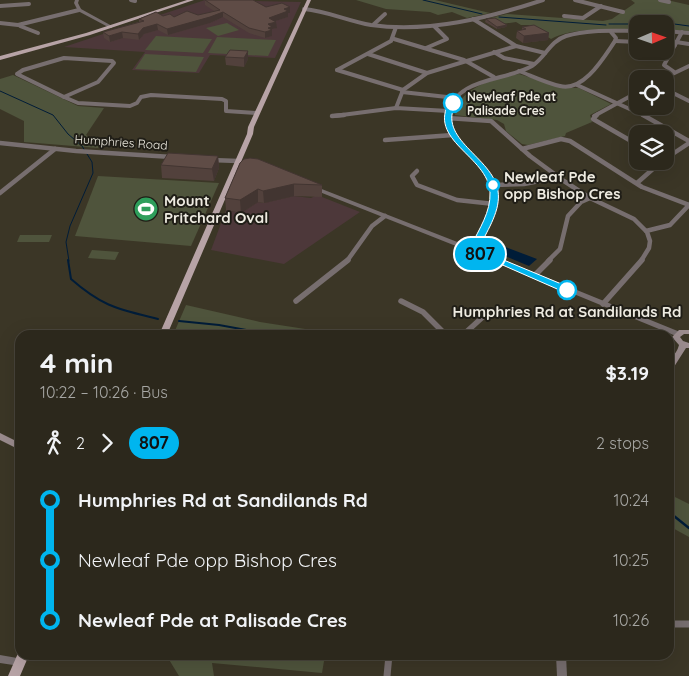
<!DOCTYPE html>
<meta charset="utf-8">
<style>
:root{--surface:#2c281c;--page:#343025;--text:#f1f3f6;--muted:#a6a6a3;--line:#48443b}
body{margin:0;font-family:Quicksand,sans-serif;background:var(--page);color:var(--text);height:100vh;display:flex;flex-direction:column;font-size:19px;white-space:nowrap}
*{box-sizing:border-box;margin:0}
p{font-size:16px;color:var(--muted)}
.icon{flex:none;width:28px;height:28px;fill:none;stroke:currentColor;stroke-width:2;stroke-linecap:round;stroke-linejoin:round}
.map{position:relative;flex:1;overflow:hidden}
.details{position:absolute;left:15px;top:330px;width:659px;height:330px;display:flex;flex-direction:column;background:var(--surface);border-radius:15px;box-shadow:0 5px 20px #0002,0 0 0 1px var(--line)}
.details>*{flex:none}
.badge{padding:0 10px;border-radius:16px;font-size:18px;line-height:32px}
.needle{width:32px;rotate:88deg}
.controls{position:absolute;left:629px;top:15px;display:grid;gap:10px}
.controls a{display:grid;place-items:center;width:45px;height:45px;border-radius:10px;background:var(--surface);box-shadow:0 5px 20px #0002,0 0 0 1px var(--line);font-size:25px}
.map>.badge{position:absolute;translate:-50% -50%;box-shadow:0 0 0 2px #fff}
.legs{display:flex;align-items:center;gap:8px;height:55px;padding:0 25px;font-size:16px}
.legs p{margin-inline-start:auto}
.headline{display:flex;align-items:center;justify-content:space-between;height:85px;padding:0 25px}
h1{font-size:28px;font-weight:700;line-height:38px}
ul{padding:0 25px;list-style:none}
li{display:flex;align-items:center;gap:18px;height:60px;font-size:19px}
li i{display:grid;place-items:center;width:8px;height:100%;margin:0 6px;background:currentColor}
li i::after{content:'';width:12px;height:12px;margin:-6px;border:4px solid;border-radius:50%;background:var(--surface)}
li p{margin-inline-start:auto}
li:first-child i{background:linear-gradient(#0000 50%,currentColor 0)}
li:last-child i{background:linear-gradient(currentColor 50%,#0000 0)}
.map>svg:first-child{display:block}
.education{fill:#4d383a}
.green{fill:#4f543c}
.water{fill:#001c38}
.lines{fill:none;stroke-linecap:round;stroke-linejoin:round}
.stream-far2{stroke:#001c38;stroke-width:1}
.stream-far1{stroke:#001c38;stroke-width:2}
.stream{stroke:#001c38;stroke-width:2.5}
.minor-far3{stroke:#776e6f;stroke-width:4}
.minor-far2{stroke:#776e6f;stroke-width:4.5}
.minor-far1{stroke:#776e6f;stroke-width:5.5}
.minor{stroke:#776e6f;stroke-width:7}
.tertiary{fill:#776e6f;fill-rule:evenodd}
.secondary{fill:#9b8c8e;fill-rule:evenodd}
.primary{fill:#b7a3a6;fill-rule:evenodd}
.wall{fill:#52413c}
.shaded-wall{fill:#423531}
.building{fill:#5f4c46;stroke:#423531}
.line-1{fill:#00b5ef;stroke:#fff}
.stop-1-dot{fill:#fff;stroke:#00b5ef;stroke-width:2.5}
.labels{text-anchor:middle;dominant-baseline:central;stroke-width:4;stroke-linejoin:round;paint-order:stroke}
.far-stop-label{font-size:12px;font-weight:bold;fill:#eeebe1;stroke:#201e17;text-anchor:start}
.far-street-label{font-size:12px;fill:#eeebe1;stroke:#201e17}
.stop-label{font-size:15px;font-weight:bold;fill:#eeebe1;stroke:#201e17;text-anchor:start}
.poi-label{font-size:15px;font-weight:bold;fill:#eeebe1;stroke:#201e17;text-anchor:start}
</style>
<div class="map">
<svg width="689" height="676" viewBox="0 0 689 676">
<rect width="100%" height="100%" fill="#3b3626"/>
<g class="education">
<path d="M205,0L301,2L275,58L210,55L199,73L132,70L145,52L64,47Z"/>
<path d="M317,195L360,212L284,264L211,250L226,210L241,213L258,202L264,203L294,196L311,198Z"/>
</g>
<g class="green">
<path d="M356,0H435L490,13L467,18L452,12L438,15L430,12L386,9Z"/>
<path d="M631,0H667L689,5V31L665,30V24H638L637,29C614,30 571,27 551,39L529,25H521L516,22L502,24L490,18L507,14L603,21L612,19L635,3Z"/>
<path d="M227,23L239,30L218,36L206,28Z"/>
<path d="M156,36L212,39L203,53L145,50Z"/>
<path d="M217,37L276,40L268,56L208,53Z"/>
<path d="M145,54L204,57L196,72L135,69Z"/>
<path d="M519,74L563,88H579L611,104L590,115L592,122L566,133L565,136L528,145L522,144L506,131L504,124L497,120L455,115C458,87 496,78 519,74Z"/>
<path d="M13,75L78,106L104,108L86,135L99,144L98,148L24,142V121L0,109V79Z"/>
<path d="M98,176L219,183L191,246L75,236Z"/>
<path d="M20,235H52L49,242H17Z"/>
<path d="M92,250L119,252L115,260L88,258Z"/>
<path d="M186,305L260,322L344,335H186L174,333Z"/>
<path d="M669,494L689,504V537L669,526Z"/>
<path d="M147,655H325L322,673L212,663L214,676H179L168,658H147Z"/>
</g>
<path class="water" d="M495,243L537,259L529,266L488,249Z"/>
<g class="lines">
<g class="stream-far2">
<path d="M423,0L482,14"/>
<path d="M499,17L606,25"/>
<path d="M667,23L689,26"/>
<path d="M609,24H646"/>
<path d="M0,91L53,115L68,134L82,146L92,162L93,173L70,226L66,242L69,261"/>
</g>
<g class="stream-far1">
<path d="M68,260L71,279C103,307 118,309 158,319"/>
<path d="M179,321L219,325L274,335"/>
</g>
<path class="stream" d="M669,512L689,528"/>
<g class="minor-far3">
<path d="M131,0L135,1"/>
<path d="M575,0L623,12"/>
<path d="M660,0L669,2"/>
<path d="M0,6L29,4"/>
<path d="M304,9C327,11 348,21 371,25C429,33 488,18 543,0"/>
<path d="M564,16L583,18L601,6"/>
<path d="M473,19L516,46L545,53"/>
<path d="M0,23L18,25L79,10"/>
<path d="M373,25L385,14"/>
<path d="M20,26L38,33"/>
<path d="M665,31L689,33"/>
<path d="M394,39L464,60L494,77"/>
<path d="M615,41L638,42"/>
<path d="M676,42L689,44"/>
<path d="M665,43L675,45"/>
<path d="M426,48L447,39L434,26"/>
<path d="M494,52L504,58L534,64"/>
<path d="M368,54L427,73"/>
<path d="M64,58L112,61L114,63L98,82L64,97L17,74L23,70Z"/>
<path d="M337,70L391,41L396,27"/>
<path d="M337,70L403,90"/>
<path d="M519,71C532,76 546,83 560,86C584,92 604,57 615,41L616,38L611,32"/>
<path d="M674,72L664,65L682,32"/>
<path d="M662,79L689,66"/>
<path d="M577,85L645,116"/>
<path d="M665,89L689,101"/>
<path d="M402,92L456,98"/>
<path d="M64,97L78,103L130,106L137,103L141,97L151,95L222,99L226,101V111L257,113"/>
<path d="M396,108L403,90L427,73L516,46"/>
<path d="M334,116L396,108L448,111"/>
<path d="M447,116C456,76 504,82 532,66C545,58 550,41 566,36C589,29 614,31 638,31"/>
<path d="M594,116L638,92"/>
</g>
<g class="minor-far2">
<path d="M447,115C445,149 496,160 494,196C494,213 483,230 475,246"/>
<path d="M597,115L593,119L638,145"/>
<path d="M643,115L689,141"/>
<path d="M332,116L344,115"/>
<path d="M447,118L491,121L530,156L564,181L590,198L634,219L647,232L650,241L649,248L641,261"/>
<path d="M385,140L453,135"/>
<path d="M0,143L76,151L172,157"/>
<path d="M522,149L561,139L570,141L642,187L689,205"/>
<path d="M665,159L689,143"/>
<path d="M211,160L238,161"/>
<path d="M417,171L412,176L417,185L457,200L494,204"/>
<path d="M637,183L662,161"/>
<path d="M493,185L524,184L560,177"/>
<path d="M0,193L55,149"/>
<path d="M646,231L670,225L689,205"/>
<path d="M347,261L372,226L385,216"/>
<path d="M548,261L560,249L568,216L581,202L590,198"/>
</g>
<g class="minor-far1">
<path d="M534,276L550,260"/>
<path d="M296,301L348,260"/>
<path d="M401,301L423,312L446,335"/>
<path d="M603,304L642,260"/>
<path d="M463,335L486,314"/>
</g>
<g class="minor">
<path d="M669,624H689"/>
<path d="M387,676L389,655"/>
</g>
<g class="tertiary">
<path d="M75,0H79L78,3L81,9L112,26V28H110L78,11L74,3Z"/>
<path d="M314,186L465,245L469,243L479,246L481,251L680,332L681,334L678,336H676L476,254L472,255L463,253L461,248L312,189V187ZM470,247L474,248L475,250L468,251L467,249Z"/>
<path d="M0,655L23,659L25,662L23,665L20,666L0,663Z"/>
<path d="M556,655H566L567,676H557Z"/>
</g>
<g class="secondary">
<path d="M679,330H689V334H684L680,337L683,341L689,343V348H686L672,370L669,371C668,356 676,357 679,345L672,337Z"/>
<path d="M0,433L20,443V450L0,440Z"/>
</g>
<g class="primary">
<path d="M187,0H194L90,35L0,60V56L86,33Z"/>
<path d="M307,0H311L254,127L253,134L167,335H159L247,134L248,127Z"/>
<path d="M19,651H20V655H29L20,676H8Z"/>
</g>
</g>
<g class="wall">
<path d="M205,0L266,7H290V13H288V17L275,21L277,28L272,29V36L265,38L249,33L223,17L210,23L168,35L158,30L144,34L139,40L123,38L110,42L104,38L103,32L139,22V19L163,16L174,17L198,15L214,11L205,5Z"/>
<path d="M486,19L507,25L506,27L497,29L485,22Z"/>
<path d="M522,27L549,33L548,40L523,43L516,38L517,31L522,30Z"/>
<path d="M248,51V59L244,67L226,65L225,57Z"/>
<path d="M218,156L219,168L214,181L162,178L161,165Z"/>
<path d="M240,163L322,185V197L294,196L264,203L258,202L241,213L226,210L225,198Z"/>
</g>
<g class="shaded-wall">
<path d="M290,7V13H288V17L269,23V18L284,9Z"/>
<path d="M223,12V17L210,23L168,35L167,29Z"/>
<path d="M276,22L277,28L272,29V36L265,38V32L268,24Z"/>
<path d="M157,24L158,30L144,34L139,40L138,34L143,28Z"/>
<path d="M507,25L506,27L497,29V27Z"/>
<path d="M122,32L123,38L110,42L109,36Z"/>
<path d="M549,33L548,40L523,43L524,36Z"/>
<path d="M248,51V59L244,67V58Z"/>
<path d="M218,156L219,168L214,181L212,169Z"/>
<path d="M294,184V196L264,203L263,191Z"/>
<path d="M258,189V202L241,213L240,200Z"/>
</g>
<g class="building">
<path d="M205,0H253L266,7L282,3L290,7L284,9L288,11L269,18L276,22L268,24L272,27L268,28L272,30L265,32L249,28L223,12L210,17L167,29L157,24L143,28L138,34L122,32L109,36L103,32L144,21L139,19L156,12L163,16L170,14L174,17L187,11L198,15L220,10Z"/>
<path d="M495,18L507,25L497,27L486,19Z"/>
<path d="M534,25L549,33L524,36L517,31L526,29L522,27Z"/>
<path d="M230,50L248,51L244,58L225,57Z"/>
<path d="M168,153L218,156L212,169L161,165Z"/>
<path d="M250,158L258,159L322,185L294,184L263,191L258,189L240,200L225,198L240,163L244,159Z"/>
</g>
<path class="line-1" d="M450,101L456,103C436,139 493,157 498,191C501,210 488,229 480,246L482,251L571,288V292H564L473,252L471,246C479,229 491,212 490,192C488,156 426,140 450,101Z"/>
<defs>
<symbol id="stadium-disc" viewBox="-11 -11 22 22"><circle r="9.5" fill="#2e9e5b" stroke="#201e17"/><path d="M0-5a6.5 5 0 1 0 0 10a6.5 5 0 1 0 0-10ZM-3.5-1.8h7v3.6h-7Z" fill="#fff"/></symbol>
</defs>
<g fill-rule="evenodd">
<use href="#stadium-disc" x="132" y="195" width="28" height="28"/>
</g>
<g class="stop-1-dot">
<circle cx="453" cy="103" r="9"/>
<circle cx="493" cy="185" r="6"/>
<circle cx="567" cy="290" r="9"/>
</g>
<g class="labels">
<g class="far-stop-label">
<text x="467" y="96">Newleaf Pde at<tspan x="467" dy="14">Palisade Cres</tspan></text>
</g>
<g class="far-street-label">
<text transform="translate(121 142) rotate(4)">Humphries Road</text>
</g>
<g class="stop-label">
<text x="504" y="176">Newleaf Pde<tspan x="504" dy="17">opp Bishop Cres</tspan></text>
<text x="567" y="311" text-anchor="middle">Humphries Rd at Sandilands Rd</text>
</g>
<g class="poi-label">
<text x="164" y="200">Mount<tspan x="164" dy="17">Pritchard Oval</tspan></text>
</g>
</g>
</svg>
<div class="controls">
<a><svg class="needle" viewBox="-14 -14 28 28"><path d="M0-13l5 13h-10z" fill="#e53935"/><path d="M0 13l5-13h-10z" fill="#a6a6a3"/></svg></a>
<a><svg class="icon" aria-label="locate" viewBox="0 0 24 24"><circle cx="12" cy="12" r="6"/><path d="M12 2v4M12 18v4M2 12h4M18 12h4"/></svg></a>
<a><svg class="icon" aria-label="layers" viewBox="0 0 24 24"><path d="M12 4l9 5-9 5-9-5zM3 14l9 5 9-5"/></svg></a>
</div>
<b class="badge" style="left:480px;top:254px;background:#00b5ef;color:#111">807</b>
<section class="details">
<div class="headline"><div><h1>4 min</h1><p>10:22 – 10:26 · Bus</p></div><b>$3.19</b></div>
<div class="legs"><svg class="icon" aria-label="walk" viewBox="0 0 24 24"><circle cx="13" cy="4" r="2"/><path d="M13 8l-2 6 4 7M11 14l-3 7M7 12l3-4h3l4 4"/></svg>2<svg class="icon" aria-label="forward" viewBox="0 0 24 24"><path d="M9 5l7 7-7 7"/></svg><b class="badge" style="background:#00b5ef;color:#111">807</b><p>2 stops</p></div>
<ul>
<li><i style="color:#00b5ef"></i><b>Humphries Rd at Sandilands Rd</b><p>10:24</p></li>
<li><i style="color:#00b5ef"></i><span>Newleaf Pde opp Bishop Cres</span><p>10:25</p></li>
<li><i style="color:#00b5ef"></i><b>Newleaf Pde at Palisade Cres</b><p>10:26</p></li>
</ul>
</section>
</div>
